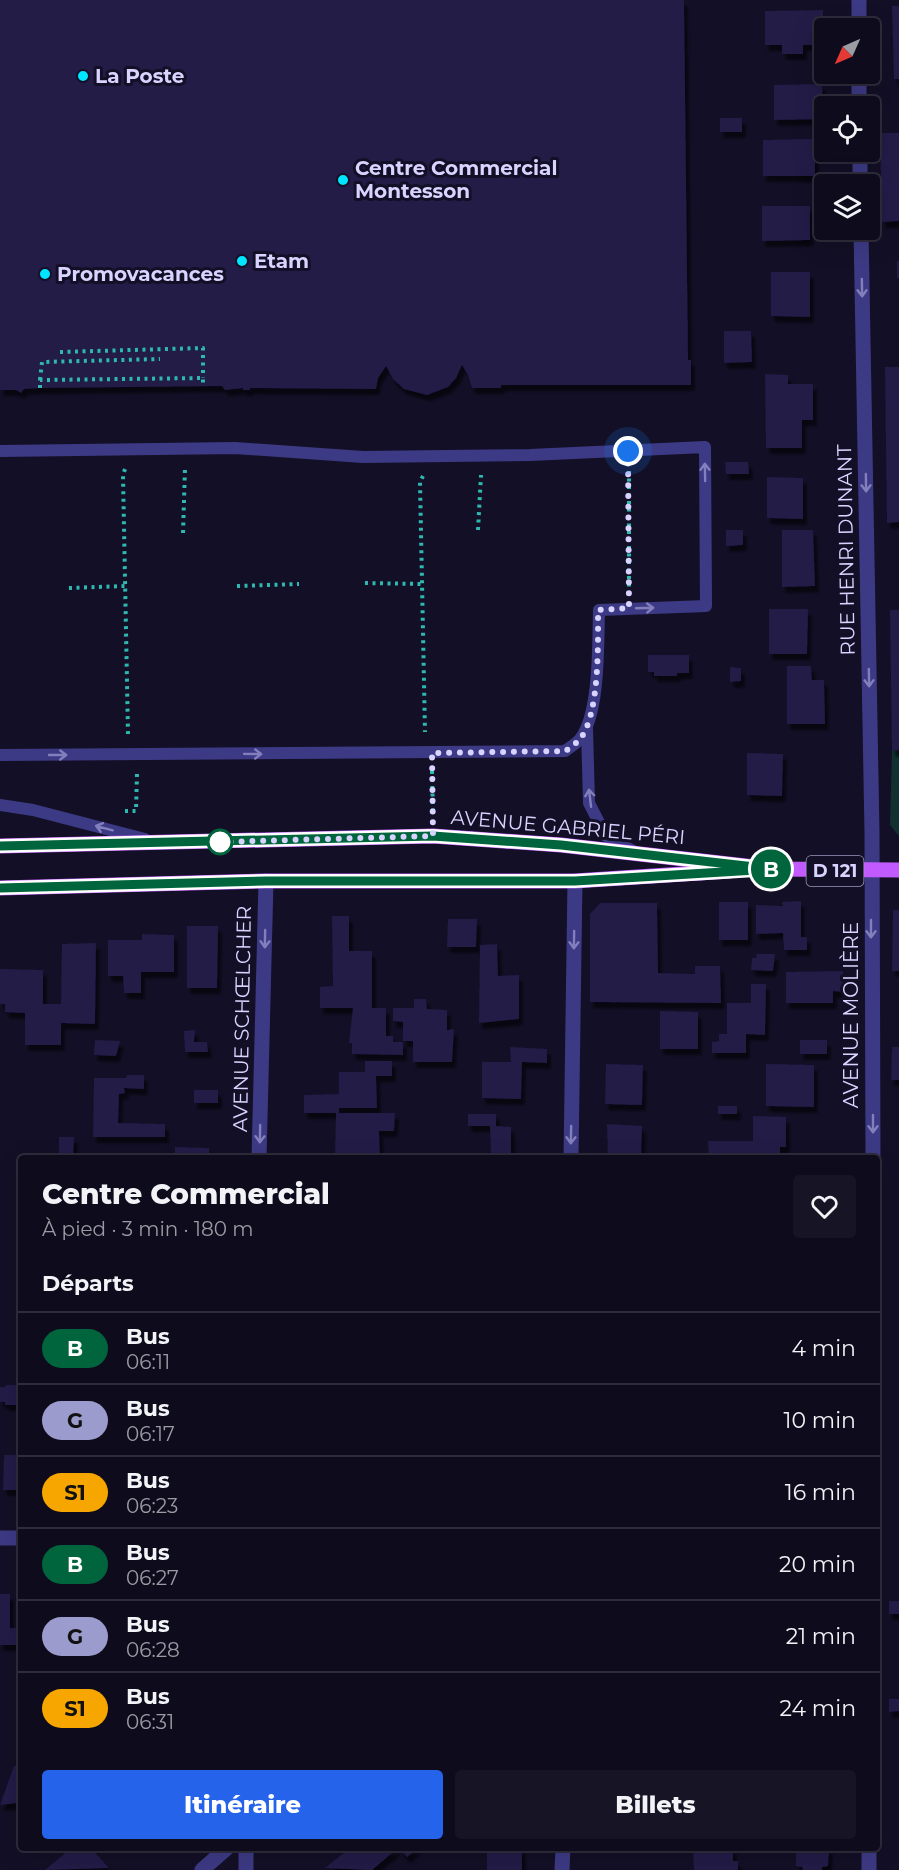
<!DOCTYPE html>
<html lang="fr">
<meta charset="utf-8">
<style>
:root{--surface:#0e0b1c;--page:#171425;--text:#f1f3f6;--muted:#9b9ba3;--line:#2e2b3b;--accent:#2563eb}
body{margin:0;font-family:Montserrat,sans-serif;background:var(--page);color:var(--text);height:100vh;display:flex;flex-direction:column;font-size:22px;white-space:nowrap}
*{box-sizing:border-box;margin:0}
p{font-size:20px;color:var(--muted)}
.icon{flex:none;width:33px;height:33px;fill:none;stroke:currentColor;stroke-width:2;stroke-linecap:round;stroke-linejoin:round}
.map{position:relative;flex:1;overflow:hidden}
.sheet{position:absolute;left:18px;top:1155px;width:862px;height:696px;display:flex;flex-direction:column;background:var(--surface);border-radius:6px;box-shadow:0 6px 24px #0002,0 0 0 2px var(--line)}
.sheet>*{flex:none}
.badge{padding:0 12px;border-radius:20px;font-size:21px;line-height:39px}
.needle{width:39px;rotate:225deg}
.fabs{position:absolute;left:814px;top:18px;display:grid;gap:12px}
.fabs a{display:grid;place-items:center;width:66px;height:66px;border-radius:6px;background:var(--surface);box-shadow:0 6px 24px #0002,0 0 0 2px var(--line);font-size:30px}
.you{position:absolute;width:30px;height:30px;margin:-15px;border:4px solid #fff;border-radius:50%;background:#1a73e8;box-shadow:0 0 0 9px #1a73e833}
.map>.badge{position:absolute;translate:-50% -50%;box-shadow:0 0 0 3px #fff}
h2{padding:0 24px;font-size:22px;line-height:54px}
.round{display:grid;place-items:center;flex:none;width:63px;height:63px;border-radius:6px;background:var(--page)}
.overview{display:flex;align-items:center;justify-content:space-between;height:102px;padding:0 24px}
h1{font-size:28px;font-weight:800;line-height:45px}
.action{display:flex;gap:12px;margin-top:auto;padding:12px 24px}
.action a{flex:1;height:69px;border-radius:6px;background:var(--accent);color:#fff;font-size:24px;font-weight:800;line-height:69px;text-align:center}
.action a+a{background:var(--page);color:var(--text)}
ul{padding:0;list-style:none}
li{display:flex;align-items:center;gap:18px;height:72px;padding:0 24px;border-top:2px solid var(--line)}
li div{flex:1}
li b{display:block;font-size:22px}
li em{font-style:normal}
li .badge{min-width:66px;font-weight:700;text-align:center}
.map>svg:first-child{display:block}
.green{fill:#12302f}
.building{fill:#241b47;filter:url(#shadow)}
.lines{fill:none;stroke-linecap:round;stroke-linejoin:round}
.path{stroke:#2fb8b0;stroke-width:4;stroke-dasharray:3 4.5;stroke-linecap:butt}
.lane{stroke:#3d3a85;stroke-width:12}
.street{stroke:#3d3a85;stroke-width:15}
.primary{stroke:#c25bff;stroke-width:15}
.oneway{stroke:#837fbc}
.line-casing{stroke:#fff;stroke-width:14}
.line{stroke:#00643c;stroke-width:9}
.walk{stroke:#d9d4ff;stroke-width:6;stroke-dasharray:0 10.8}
.poi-dot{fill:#00e5ff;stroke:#130f26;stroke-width:2}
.stop-dot{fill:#fff;stroke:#00643c;stroke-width:3}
.labels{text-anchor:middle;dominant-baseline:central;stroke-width:6;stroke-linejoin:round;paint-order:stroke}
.shield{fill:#130f26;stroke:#9e99be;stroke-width:1.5}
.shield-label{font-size:18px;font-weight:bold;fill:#d9d4ff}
.poi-label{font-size:20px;font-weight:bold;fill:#d9d4ff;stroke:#130f26;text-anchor:start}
.street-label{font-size:20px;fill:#d9d4ff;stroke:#130f26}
</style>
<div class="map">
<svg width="899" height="1870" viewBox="0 0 899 1870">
<defs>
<filter id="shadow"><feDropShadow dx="3.5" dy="6" stdDeviation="1.5" flood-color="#0009"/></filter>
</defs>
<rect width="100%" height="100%" fill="#130f26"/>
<path class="green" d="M899,750V836L890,825L892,751Z"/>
<g class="building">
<path d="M0,0H684L688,360H691V385H501V388H472L468,375L462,365L456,378L448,387L427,395L404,389L393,379L386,366L378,378L376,389L250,388V390H243V388L225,390L222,386L40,388L24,389L21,393L16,390H0Z"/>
<path d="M892,6H899V79H894Z"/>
<path d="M823,10V45H803V54H782V45H765V11Z"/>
<path d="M822,84L823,119L774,120V85Z"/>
<rect x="720" y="118" width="22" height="14"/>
<path d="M880,133H899V221L882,222Z"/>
<path d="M815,139V176H763V140Z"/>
<path d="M762,206H810V240L762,241Z"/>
<rect x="897" y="261" width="2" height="17"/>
<path d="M771,272H810V317L771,316Z"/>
<path d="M724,331H751L752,362L724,363Z"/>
<path d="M885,367H899V522L887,523Z"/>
<path d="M765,374L788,375V384H813V420H802V448H766Z"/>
<path d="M725,462H748L749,474H726Z"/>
<path d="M767,477L803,478V519L767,518Z"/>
<path d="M726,530H743V545L726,546Z"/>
<path d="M782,530H813L815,586L782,587Z"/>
<path d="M769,609H808L807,654H769Z"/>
<path d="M890,610H899V750L892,751Z"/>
<path d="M648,655H689V673H677V676H654V672H648Z"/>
<path d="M787,666H811L812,680H824L825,724H787Z"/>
<path d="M730,667L741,668V681L730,682Z"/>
<path d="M747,753L783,754L782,796L747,795Z"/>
<path d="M801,901V937H807V950H784L783,933L756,934V905L783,906L782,902Z"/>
<rect x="719" y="902" width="29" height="38"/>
<path d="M600,903H657L658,973L695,974V966H720L721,1003L590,1002V914Z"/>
<path d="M893,910H899V971H892Z"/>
<path d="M332,916H349V951H372V1008H386V1036H393V1042H403V1055L352,1054V1043H349L353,1008H320V987L333,986Z"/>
<path d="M448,919H477L476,947H447Z"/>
<path d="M187,926H218L217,988H187Z"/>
<path d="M142,934L174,935V972H141V993H124L123,976H108V940H142Z"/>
<path d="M96,943L95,1024L61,1023V1045H25V1013L5,1012V1004H0V969L43,970V1004H61L62,944Z"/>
<path d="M497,944L498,976L519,975V1019L479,1023L480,945Z"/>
<path d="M756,954H775L773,971L751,970L752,958H757Z"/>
<path d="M843,971V992L833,991V1003H786V972Z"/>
<path d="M751,984H766L765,1035L746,1034V1053H712V1042L719,1041V1034H727V1003H751Z"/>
<path d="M414,999H426L427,1009L447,1010V1030L454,1029L452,1062H413V1041H403V1022L393,1021V1008H414Z"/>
<path d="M660,1011L698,1012V1049H660Z"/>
<path d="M195,1030L194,1042H207L208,1052H185L184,1031Z"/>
<path d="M95,1040L120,1041L116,1056L94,1055Z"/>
<rect x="800" y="1040" width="27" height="14"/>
<path d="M510,1047L547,1049V1063L522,1062L521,1099L482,1098V1062H511Z"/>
<path d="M892,1047H899V1080H891Z"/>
<path d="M365,1061H392V1076H376L377,1108H339V1113H395L394,1131H379L380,1158H335L336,1113H304V1095L339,1094V1072H365Z"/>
<path d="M606,1064L643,1065L642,1105L605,1104Z"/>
<path d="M766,1064L814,1065V1107L766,1106Z"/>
<path d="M127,1075H144V1089L124,1088L125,1093L119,1094L118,1123L165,1124V1137H93L94,1078H126Z"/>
<rect x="194" y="1090" width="24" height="13"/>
<rect x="718" y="1106" width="19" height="8"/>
<path d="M468,1114H496V1126L511,1127V1157L495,1158L494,1153L491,1154L490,1126H468Z"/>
<path d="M753,1116L786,1117V1147H780V1158H709L708,1141H753Z"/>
<path d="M607,1124L642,1126L641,1158H608Z"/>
<path d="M59,1137H74L73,1158H59Z"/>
<path d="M175,1147L209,1148V1158H175Z"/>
<path d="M6,1385H20V1405H5V1402H0V1387H5Z"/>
<path d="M4,1455H21V1490H3Z"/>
<path d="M0,1594H10V1628H21V1645H0Z"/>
<rect x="889" y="1601" width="10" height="13"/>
<path d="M889,1699H899V1711L889,1712Z"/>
<path d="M14,1766H21V1807L17,1803L0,1805Z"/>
<path d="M76,1848H91L109,1868L45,1870L69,1850L71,1852Z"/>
<path d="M350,1848L363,1850L398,1848L372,1870L325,1868Z"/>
<path d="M399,1848H418L407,1857Z"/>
<rect x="487" y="1848" width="35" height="22"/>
<path d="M693,1848H733V1861H738V1870H694Z"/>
<path d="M796,1848H829L828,1866L822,1867V1870H803L802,1867L796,1866Z"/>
</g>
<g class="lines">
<g class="path">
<path d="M60,352L203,348V378"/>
<path d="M40,380L42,362L160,359"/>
<path d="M40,388V380L203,378V387"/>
<path d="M125,469L123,475L128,734"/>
<path d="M629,471V590"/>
<path d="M423,476L420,482L425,732"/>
<path d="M478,530L481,475"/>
<path d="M183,533L185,468"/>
<path d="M365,583L422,584"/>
<path d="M237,586L299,584"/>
<path d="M69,588L125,586"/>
<path d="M432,771L433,814"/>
<path d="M125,811H136L137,773"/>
</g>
<g class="lane">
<path d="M0,451L235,448L363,457L530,455L705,447L706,606L599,610C598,642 600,714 580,739C576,744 570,747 565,751L0,755"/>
<path d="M587,729L589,803L606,836L635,852"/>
<path d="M0,805L33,810L145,839"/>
</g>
<g class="street">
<path d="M859,0V28"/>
<path d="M859,74V106"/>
<path d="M860,152V184"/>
<path d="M861,230L872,833L873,1158"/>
<path d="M259,1158L266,881"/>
<path d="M571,1158L575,881"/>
<path d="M0,1538H21"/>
<path d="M202,1870L227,1848"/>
<path d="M246,1870V1848"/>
<path d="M562,1870L563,1848"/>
<path d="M869,1870V1848"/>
</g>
<g class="primary">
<path d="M0,846L433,836L561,845L772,869L899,870"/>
<path d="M0,888L266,881H575L730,871"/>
</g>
</g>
<defs><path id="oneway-shaft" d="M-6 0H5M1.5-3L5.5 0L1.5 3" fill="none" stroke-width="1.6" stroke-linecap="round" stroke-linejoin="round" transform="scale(1.5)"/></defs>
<g class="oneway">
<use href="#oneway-shaft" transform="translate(862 288) rotate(89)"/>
<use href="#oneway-shaft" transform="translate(705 472) rotate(-91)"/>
<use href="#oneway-shaft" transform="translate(866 483) rotate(89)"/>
<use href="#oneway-shaft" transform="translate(645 608) rotate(-2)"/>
<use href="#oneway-shaft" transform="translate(869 678) rotate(89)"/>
<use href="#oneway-shaft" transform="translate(253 754) rotate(1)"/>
<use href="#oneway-shaft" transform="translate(58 755)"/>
<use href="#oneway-shaft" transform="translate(590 798) rotate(-97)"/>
<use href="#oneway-shaft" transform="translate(104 828) rotate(-165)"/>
<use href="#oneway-shaft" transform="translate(871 929) rotate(90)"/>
<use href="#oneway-shaft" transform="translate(265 939) rotate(91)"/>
<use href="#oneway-shaft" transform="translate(574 940) rotate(91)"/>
<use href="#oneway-shaft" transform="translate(873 1124) rotate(90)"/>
<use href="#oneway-shaft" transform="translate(260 1134) rotate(91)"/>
<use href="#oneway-shaft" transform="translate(571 1135) rotate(91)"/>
</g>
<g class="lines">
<defs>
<path id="line" d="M0,846L433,836L561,845L772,869L575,881H266L0,888"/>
</defs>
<use href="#line" class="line-casing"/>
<use href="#line" class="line"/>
<path class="walk" d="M220,842L433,836L432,753L566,751C570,747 576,744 580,739C600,714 598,641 598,610L629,608L628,451"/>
</g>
<g class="poi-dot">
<circle cx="83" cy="76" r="6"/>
<circle cx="343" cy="180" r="6"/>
<circle cx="242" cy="261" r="6"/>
<circle cx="45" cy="274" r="6"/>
</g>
<circle class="stop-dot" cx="220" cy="842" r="12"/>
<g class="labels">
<rect class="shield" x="806.5" y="856" width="57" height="30" rx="4.5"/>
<g class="shield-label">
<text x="835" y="871">D 121</text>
</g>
<g class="poi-label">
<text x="95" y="76">La Poste</text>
<text x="355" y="168">Centre Commercial<tspan x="355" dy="23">Montesson</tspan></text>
<text x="254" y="261">Etam</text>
<text x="57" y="274">Promovacances</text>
</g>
<g class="street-label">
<text transform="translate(846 550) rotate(-91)">RUE HENRI DUNANT</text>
<text transform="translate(568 827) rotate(5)">AVENUE GABRIEL PÉRI</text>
<text transform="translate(851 1015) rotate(-90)">AVENUE MOLIÈRE</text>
<text transform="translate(242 1019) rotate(-89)">AVENUE SCHŒLCHER</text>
</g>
</g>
</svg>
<div class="fabs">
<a><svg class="needle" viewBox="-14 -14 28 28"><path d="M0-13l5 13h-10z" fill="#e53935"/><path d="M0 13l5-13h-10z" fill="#9b9ba3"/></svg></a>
<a><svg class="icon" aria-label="locate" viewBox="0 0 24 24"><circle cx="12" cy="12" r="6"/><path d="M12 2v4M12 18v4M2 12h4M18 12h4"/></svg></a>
<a><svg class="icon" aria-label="layers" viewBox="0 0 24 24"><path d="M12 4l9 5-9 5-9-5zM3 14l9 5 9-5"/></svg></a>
</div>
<div class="you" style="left:628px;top:451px"></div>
<b class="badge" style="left:771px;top:869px;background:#00643c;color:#fff">B</b>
<section class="sheet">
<div class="overview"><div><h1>Centre Commercial</h1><p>À pied · 3 min · 180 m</p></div><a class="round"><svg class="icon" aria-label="heart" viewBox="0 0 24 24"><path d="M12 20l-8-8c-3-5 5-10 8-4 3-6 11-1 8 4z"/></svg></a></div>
<h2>Départs</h2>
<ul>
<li><span class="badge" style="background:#00643c;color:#fff">B</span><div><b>Bus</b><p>06:11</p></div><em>4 min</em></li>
<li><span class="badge" style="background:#9b9bcd;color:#111">G</span><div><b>Bus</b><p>06:17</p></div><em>10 min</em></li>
<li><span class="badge" style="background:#f7a600;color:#111">S1</span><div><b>Bus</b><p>06:23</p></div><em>16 min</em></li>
<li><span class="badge" style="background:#00643c;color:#fff">B</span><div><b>Bus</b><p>06:27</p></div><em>20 min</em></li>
<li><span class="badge" style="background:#9b9bcd;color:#111">G</span><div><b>Bus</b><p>06:28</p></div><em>21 min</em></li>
<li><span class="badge" style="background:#f7a600;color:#111">S1</span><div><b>Bus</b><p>06:31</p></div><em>24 min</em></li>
</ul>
<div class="action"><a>Itinéraire</a><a>Billets</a></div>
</section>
</div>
